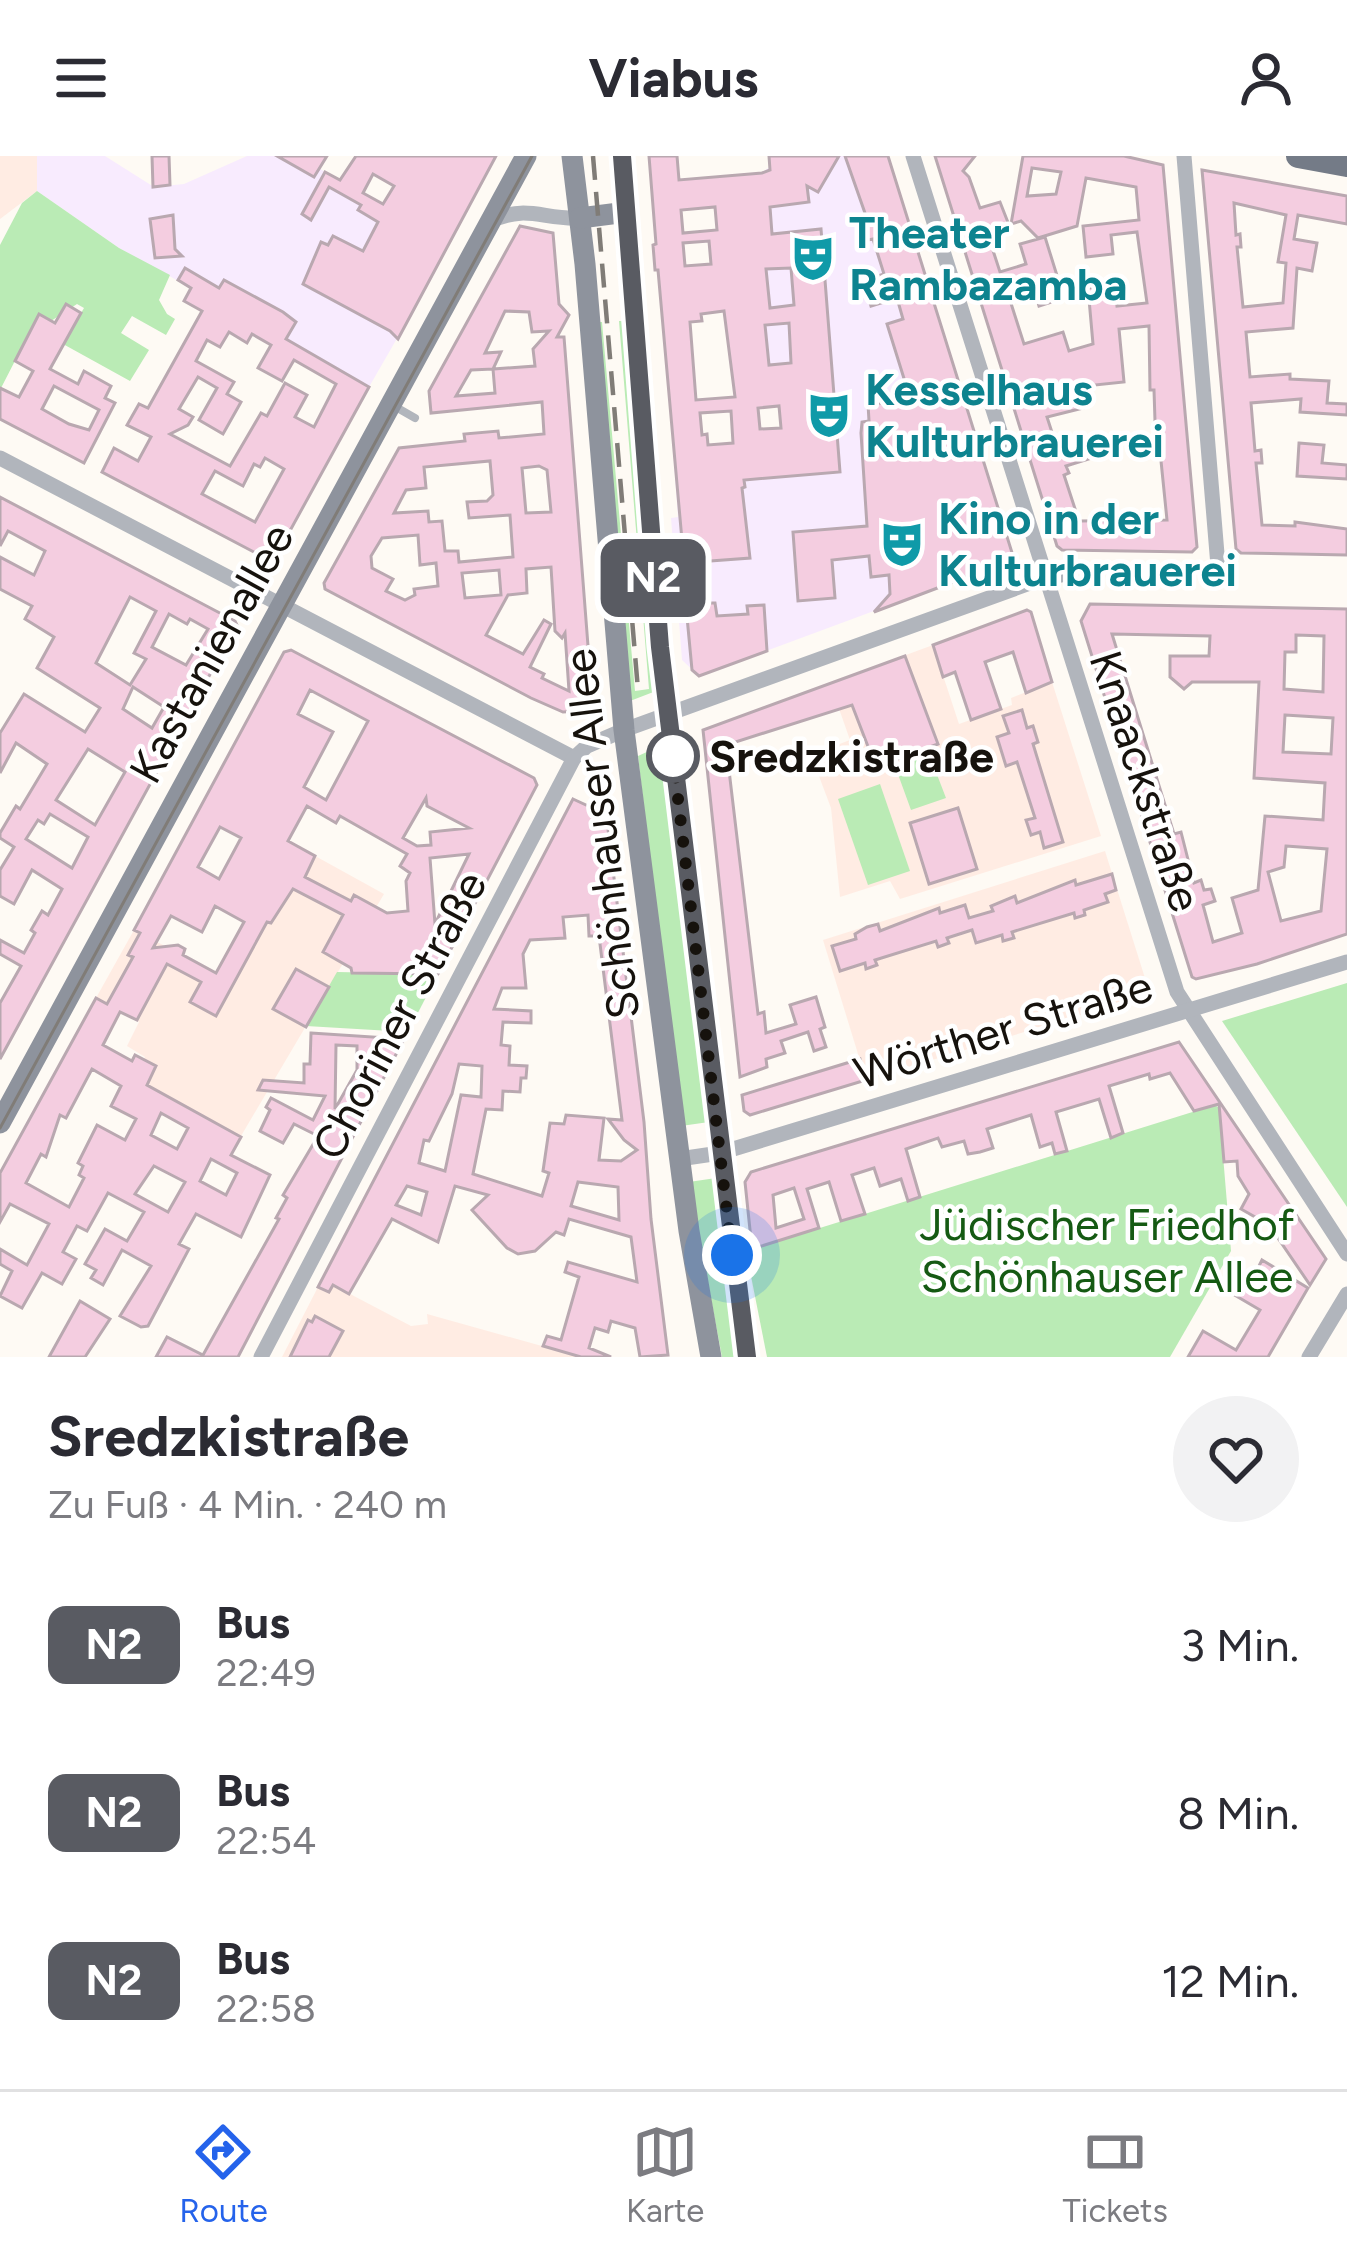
<!DOCTYPE html>
<html lang="de">
<meta charset="utf-8">
<style>
:root{--surface:#fff;--page:#f2f2f3;--text:#2b2b33;--muted:#7c7c81;--line:#e1e1e2;--accent:#2563eb}
body{margin:0;font-family:Figtree,sans-serif;background:var(--page);color:var(--text);height:100vh;display:flex;flex-direction:column;font-size:45px;white-space:nowrap}
*{box-sizing:border-box;margin:0}
p{font-size:39px;color:var(--muted)}
.icon{flex:none;width:66px;height:66px;fill:none;stroke:currentColor;stroke-width:2;stroke-linecap:round;stroke-linejoin:round}
.map{position:relative;height:1201px;overflow:hidden}
.drawer{display:flex;flex-direction:column;background:var(--surface);flex:1}
.drawer>*{flex:none}
.badge{padding:0 24px;border-radius:18px;font-size:42px;line-height:78px}
.you{position:absolute;width:60px;height:60px;margin:-30px;border:9px solid #fff;border-radius:50%;background:#1a73e8;box-shadow:0 0 0 18px #1a73e833}
.map>.badge{position:absolute;translate:-50% -50%;box-shadow:0 0 0 6px #fff}
.round{display:grid;place-items:center;flex:none;width:126px;height:126px;border-radius:63px;background:var(--page)}
.overview{display:flex;align-items:center;justify-content:space-between;height:204px;padding:0 48px}
h1{font-size:57px;font-weight:700;line-height:90px}
ul{padding:0;list-style:none}
li{display:flex;align-items:center;gap:36px;height:168px;padding:0 48px}
li div{flex:1}
li b{display:block;font-size:45px}
li em{font-style:normal}
li .badge{min-width:132px;font-weight:700;text-align:center}
header{display:flex;justify-content:space-between;align-items:center;height:156px;padding:0 48px;background:var(--surface);font-size:54px;font-weight:700}
.tabs{display:flex;justify-content:space-around;align-items:center;height:168px;border-top:3px solid var(--line);background:var(--surface);font-size:33px;color:var(--muted)}
.tabs a{display:grid;justify-items:center;gap:6px}
.tabs .on{color:var(--accent)}
.map>svg:first-child{display:block}
.commercial{fill:#f8ebfe}
.education{fill:#ffece3}
.green{fill:#baebb5}
.building{fill:#f4cde0;stroke:#b9a8b0;stroke-width:3;fill-rule:evenodd}
.lines{fill:none;stroke-linecap:round;stroke-linejoin:round}
.lane{stroke:#b1b5bc;stroke-width:8}
.street{stroke:#b1b5bc;stroke-width:15}
.secondary{stroke:#8e939d;stroke-width:21}
.primary{stroke:#747b87;stroke-width:24}
.tram{stroke:#807c77;stroke-width:3}
.rail{stroke:#807c77;stroke-width:4.5;stroke-dasharray:24 12;stroke-linecap:butt}
.line-casing{stroke:#fff;stroke-width:27}
.line{stroke:#595b62;stroke-width:18}
.walk{stroke:#16120d;stroke-width:12;stroke-dasharray:0 21.6}
.stop-dot{fill:#fff;stroke:#595b62;stroke-width:6}
.labels{text-anchor:middle;dominant-baseline:central;stroke-width:9;stroke-linejoin:round;paint-order:stroke}
.culture-label{font-size:45px;font-weight:bold;fill:#0d838f;stroke:#fff;text-anchor:start}
.street-label{font-size:45px;fill:#16120d;stroke:#fff}
.stop-label{font-size:45px;font-weight:bold;fill:#16120d;stroke:#fff;text-anchor:start}
.park-label{font-size:45px;fill:#155a13;stroke:#fff}
</style>
<header><svg class="icon" aria-label="menu" viewBox="0 0 24 24"><path d="M4 6h16M4 12h16M4 18h16"/></svg>Viabus<svg class="icon" aria-label="person" viewBox="0 0 24 24"><circle cx="12" cy="8" r="4"/><path d="M4 21q1-7 8-7t8 7"/></svg></header>
<div class="map">
<svg width="1347" height="1201" viewBox="0 0 1347 1201">
<rect width="100%" height="100%" fill="#fefaf4"/>
<g class="commercial">
<path d="M37,0H105L154,31L184,28L247,0H297L386,50L369,85L433,120L369,231L119,92L37,35Z"/>
<path d="M769,0H888L1014,403L699,520L682,504L671,362L678,361L673,292L772,284V272L781,271L776,208L769,209L766,181L753,182L762,16L770,11Z"/>
</g>
<g class="education">
<path d="M0,0H37V35L0,63Z"/>
<path d="M933,489L959,568L1012,549L1011,542L1052,526L1101,680L900,743L890,725L840,741L831,652L811,599L850,584L830,527Z"/>
<path d="M288,685L384,738L241,980L134,922L145,901L127,890L139,866L96,842L134,774L217,817Z"/>
<path d="M1105,695L1150,838L866,924L823,784Z"/>
<path d="M333,1129L411,1170L428,1168L427,1158L581,1201H282L318,1131L329,1136Z"/>
</g>
<g class="green">
<path d="M37,35L119,92L170,119L159,144L167,158L175,163L166,179L132,160L121,177L149,194L130,225L63,188L84,152L77,148L51,165L38,160L0,234V89L22,47Z"/>
<path d="M619,165H625L656,535L630,545L597,166H602L635,535L649,533Z"/>
<path d="M662,589L709,966L681,970L638,600Z"/>
<path d="M941,594L947,612L936,616L946,642L911,654L895,610Z"/>
<path d="M880,628L910,715L868,729L838,643Z"/>
<path d="M337,816L438,818L408,876L306,870Z"/>
<path d="M1347,827V1051L1222,865Z"/>
<path d="M1215,949L1219,952L1231,1095L1170,1201H767L750,1115L752,1093Z"/>
<path d="M716,1022L741,1201H722L689,1026Z"/>
</g>
<g class="building">
<path d="M152,0H169L170,29L153,31Z"/>
<path d="M277,0H327L314,21Z"/>
<path d="M356,0H496L398,183L390,175L303,128L321,86L328,89L333,80L363,95L378,66L358,54L361,49L329,31L311,64L302,58L325,16L340,24ZM373,18L394,30L383,48L363,37Z"/>
<path d="M649,0H677L679,24L762,17L770,14L769,0H839L818,36L807,30L809,46L770,51L772,78L821,73L840,316L744,324L745,331L742,332L750,402L684,407L658,114H655L653,89L656,88ZM715,51L717,74L683,77L681,54ZM709,85L711,108L685,110L683,87ZM791,112L794,149L770,152L766,113ZM724,155L735,241L696,244L690,166L702,165L701,158ZM789,167L791,207L769,209L765,169ZM779,250L781,272L760,273L758,252ZM731,255L733,287L708,289L707,278L702,279L700,257Z"/>
<path d="M845,0H888L1014,403L874,456L890,438L889,419L871,421L869,400L832,404L835,442L798,445L793,376L867,370L861,277L862,266L869,265L868,248L911,245L887,168L903,163L897,142L871,150L865,130L877,127L875,121L884,118L873,83L868,84L861,62L866,60Z"/>
<path d="M935,0H975L963,15L969,21L980,52L1000,46L1009,69L987,76L1000,116L1026,108L1020,88L1045,81L1064,142L1039,150L1033,130L1008,138L1024,188L1063,176L1069,195L1093,188L1088,132L1115,130L1117,150L1147,147L1137,76L1111,79L1113,98L1086,101L1083,70L1139,64L1136,31L1086,22L1077,70L1038,82L1021,65L1011,68L1023,0H1124L1163,9L1197,391L1192,396L1062,394L1057,390ZM1032,12L1061,16L1056,38L1027,40ZM1149,170L1150,234H1154L1156,296L1160,295L1167,364L1079,365L1064,319L1069,317L1066,310L1092,302L1090,289L1059,298L1047,261L1087,251L1085,230L1124,226L1119,173Z"/>
<path d="M1202,14L1347,40V68L1298,59L1294,83L1317,87L1312,115L1297,112L1293,172L1246,176L1250,221L1290,218V223L1329,225L1327,247L1347,248V259L1300,256L1301,243L1251,247L1255,295L1261,294L1262,307H1256L1262,369L1295,370V366L1347,373V399L1241,397L1236,393ZM1234,47L1286,59L1278,106L1286,107L1283,147L1243,151L1237,91H1241L1240,78L1236,79Z"/>
<path d="M173,59L175,93L182,100L155,102L150,63Z"/>
<path d="M520,70L553,77L559,148L569,159L557,181H564L593,554L563,556L531,542L325,433L324,427L399,292L465,285L464,278L498,275L499,282L544,278L542,246L431,257L429,235ZM505,155L529,156L532,176L549,175L533,193L535,210L493,213L501,196L485,197ZM493,213L495,237L456,240L471,214ZM490,305L493,339L487,345L467,346L469,362L510,359L513,401L459,406L458,395H445L442,365L429,366L428,355L394,357L406,334L426,332L424,311ZM539,310L547,314L551,356L526,357L522,312ZM418,379L420,409L436,407L438,430L414,433L415,439L405,444L386,435L393,423L372,412L371,400L382,382ZM551,411L555,475L562,482L565,477L569,535L542,522L544,518L530,511L551,468L544,464L523,498L486,479L508,439L527,437L526,413ZM499,414L501,439L465,442L462,417Z"/>
<path d="M185,112L219,132L224,124L283,156L296,166L286,183L369,231L275,402L269,404L102,316L114,292L138,305L151,281L127,269L139,248L148,252L202,155L184,145L191,132L178,124ZM229,176L247,187L252,178L271,189L258,212L282,225L294,204L336,228L314,271L295,261L307,239L285,227L267,260L261,257L230,310L170,278L188,269L193,261L179,253L198,221L217,232L199,264L223,278L241,246L227,238L234,226L196,205L207,184L220,191ZM265,302L284,313L255,366L202,338L215,315L243,330L254,308L260,311Z"/>
<path d="M66,148L81,157L50,213L78,228L84,215L111,230L105,242L115,247L84,307L0,263V232L19,241L33,215L15,205L39,158L55,167ZM54,230L99,254L89,274L69,268L42,253Z"/>
<path d="M1299,287L1324,289L1322,307L1347,309V323L1297,320Z"/>
<path d="M0,341L235,465L237,469L0,903V847L21,810L0,798V784L24,797L35,777L31,774L42,755L48,759L62,733L32,714L14,748L0,740V714L14,691L0,682V677L16,650L20,653L47,608L16,587L0,617V577L24,538L85,576L100,552L37,512L54,481L25,463L32,450L0,433V401L34,419L45,395L8,375L0,390ZM130,441L156,455L134,497L146,503L130,529L96,507ZM169,458L187,468L190,463L208,473L186,509L152,491ZM133,531L164,551L152,572L123,553ZM88,593L125,616L95,669L56,644ZM50,658L88,681L72,712L26,683L38,664L44,668Z"/>
<path d="M699,427L701,447H715L717,460L748,458L747,450L764,449L767,495L699,520L692,514L684,429Z"/>
<path d="M1090,448L1347,453V778L1257,808L1196,823L1192,821L1081,465ZM1112,478L1210,480L1209,500H1170V521L1184,533L1192,526H1259L1254,622L1325,627L1323,664L1265,660L1258,734L1232,742L1242,777L1213,786L1203,749L1215,745L1211,733L1204,734L1201,724L1194,727L1181,676L1174,678ZM1296,479L1324,480L1323,536L1284,533L1285,496H1296ZM1285,559L1333,562L1331,598L1283,596ZM1286,690L1327,693L1321,755L1281,765L1268,716L1284,711Z"/>
<path d="M1027,454L1031,456L1052,526L1026,537L1013,496L985,506L1001,553L971,564L955,516L943,521L933,489Z"/>
<path d="M291,494L534,622L537,629L438,818L352,817L351,812L323,796L343,759L293,733L271,767L267,766L216,860L190,846L201,826L167,808L137,864L120,856L103,889L132,905L135,899L156,910L147,929L241,981L231,999L270,1019L241,1081L196,1058L179,1088L189,1093L148,1170L141,1171L120,1160L151,1110L122,1094L103,1129L91,1122L96,1114L85,1108L105,1073L127,1085L144,1056L108,1037L87,1075L77,1070L63,1096L76,1103L62,1128L42,1117L22,1152L0,1140L12,1115L0,1108V1093L27,1109L49,1068L10,1048L0,1066V1017L96,842L107,848L133,801L128,799L140,777L134,774L284,496ZM310,534L368,565L326,644L304,631L333,576L298,558ZM426,642L427,650L469,672L430,676L431,689L417,690L403,682ZM307,650L336,667L340,660L407,698L400,710L410,717L406,725L408,755L387,757L354,739L351,745L305,721L315,700L288,685ZM220,671L241,682L219,723L198,711ZM469,698L435,768L430,702ZM215,750L244,766L216,817L183,799L185,793L178,789L153,792L171,760L202,776ZM92,913L121,930L111,950L136,963L125,984L97,969L78,1007L83,1010L79,1019L84,1022L69,1051L26,1027L41,998L46,1001L60,959L66,962ZM161,957L188,972L177,993L151,979ZM211,1003L237,1017L226,1039L200,1025ZM154,1010L185,1026L168,1056L135,1038Z"/>
<path d="M905,500L938,588L892,605L890,600L874,606L852,549L726,589L758,858L764,856L766,877L796,868L790,849L816,841L825,871L820,873L826,891L814,895L808,876L781,885L785,897L766,903L767,911L740,921L703,574Z"/>
<path d="M1022,554L1027,572L1033,570L1038,586L1033,588L1063,686L1044,692L1040,676L1031,679L1026,664L1035,662L1017,606L1006,610L997,581L1009,577L1003,560Z"/>
<path d="M573,643L601,656L607,665L644,966L651,1063L668,1199L640,1201L635,1172L611,1165L608,1176L595,1172L589,1192L611,1201H581L543,1190L547,1180L561,1184L579,1121L565,1116L568,1106L637,1126L631,1081L569,1063L564,1079L556,1076L535,1095L518,1098L507,1092L472,1054L488,1039L455,1030L438,1086L392,1063L349,1138L333,1129L329,1136L318,1131ZM588,759L589,780H599L622,964L608,963L624,984L637,994L621,1005L599,1004L604,962L566,959L564,968L550,967L543,1015L549,1017L542,1040L473,1018L486,953L502,954L503,935L520,936L521,922H526L527,910L509,909L510,890L501,889L503,866L531,867V855L494,853L502,832H526L523,798L530,784L565,782L563,761ZM459,908L482,910L481,941L461,939L445,1015L419,1007L424,984L429,985L452,938ZM578,1026L618,1031L619,1064L571,1050ZM407,1030L427,1036L421,1059L396,1049Z"/>
<path d="M958,652L977,713L929,728L910,667Z"/>
<path d="M1112,718L1116,734L1105,738L1108,746L1084,754L1085,759L1075,762L1074,757L1012,776L1014,782L1003,785L1002,779L976,787L972,774L947,782L949,787L938,791L936,785L875,804L877,809L866,813L865,807L840,815L832,790L856,783L855,778L867,771L878,768L880,775L939,752L940,757L965,749L969,762L993,755L991,750L1015,740L1017,747L1075,724L1076,729Z"/>
<path d="M296,813L329,831L306,871L273,853Z"/>
<path d="M311,877L404,883L238,1201H156L167,1181L203,1199L279,1063L276,1062L287,1042L283,1039L318,980L294,968L283,987L260,975L270,954L266,951L271,942L313,964L325,940L258,934L263,924L304,927V908H310ZM336,889L357,890V914L335,953Z"/>
<path d="M1179,886L1326,1103L1310,1129L1269,1069L1241,1053L1249,1038L1238,1020L1237,1005L1224,1006L1219,948L1194,955L1170,917L1150,923L1149,918L1109,930L1123,977L1111,982L1099,943L1056,956L1067,995L1055,998L1052,987L1040,991L1031,959L987,973L993,992L980,996L968,998L964,985L942,991L938,982L906,993L920,1041L908,1045L901,1023L880,1030L874,1012L852,1019L865,1058L841,1065L829,1026L807,1033L819,1072L752,1093L745,1026L751,1016ZM794,1032L804,1063L776,1072L773,1039Z"/>
<path d="M860,903L866,924L750,959L744,955L742,939Z"/>
<path d="M1262,1104L1308,1132L1268,1201H1188L1203,1175L1236,1194L1260,1154L1226,1134L1237,1116L1252,1124Z"/>
<path d="M80,1145L110,1163L85,1201H49Z"/>
<path d="M315,1160L343,1175L329,1201H290L308,1164L312,1166Z"/>
</g>
<g class="lines">
<path class="lane" d="M394,250L415,262"/>
<g class="street">
<path d="M913,0L1177,836L1347,1098"/>
<path d="M1184,0L1219,422"/>
<path d="M491,65C528,48 543,64 580,62"/>
<path d="M0,302L574,602"/>
<path d="M679,1003L720,997L1347,806"/>
<path d="M261,1201L574,602L587,590L624,574L1044,422L1066,418"/>
<path d="M1309,1201L1347,1138"/>
</g>
<g class="secondary">
<path d="M572,0L585,108L624,574L689,1075L711,1201"/>
<path d="M622,0L660,491L747,1201"/>
<path d="M580,62L627,56"/>
<path d="M0,967L526,0"/>
</g>
<path class="primary" d="M1298,0L1347,9"/>
<path class="tram" d="M0,972L532,0"/>
<path class="rail" d="M593,0L638,534"/>
</g>
<g class="lines">
<defs>
<path id="line" d="M622,0L660,491L747,1201"/>
</defs>
<use href="#line" class="line-casing"/>
<use href="#line" class="line"/>
<path class="walk" d="M673,600L732,1099"/>
</g>
<defs>
<symbol id="theatre-bare" viewBox="-9 -9 18 18"><path d="M-5-5.5Q0-4 5-5.5V0Q5 5 0 6Q-5 5-5 0ZM-3.3-2.5H-1v1.5H-3.3ZM1-2.5H3.3v1.5H1ZM-2.8 1Q0 5.5 2.8 1Z" fill="#0f9aa8" stroke="#fff" stroke-width="2.5" paint-order="stroke"/></symbol>
</defs>
<g fill-rule="evenodd">
<use href="#theatre-bare" x="780" y="69" width="66" height="66"/>
<use href="#theatre-bare" x="796" y="226" width="66" height="66"/>
<use href="#theatre-bare" x="869" y="355" width="66" height="66"/>
</g>
<circle class="stop-dot" cx="673" cy="600" r="24"/>
<g class="labels">
<g class="culture-label">
<text x="849" y="76">Theater<tspan x="849" dy="52">Rambazamba</tspan></text>
<text x="865" y="233">Kesselhaus<tspan x="865" dy="52">Kulturbrauerei</tspan></text>
<text x="938" y="362">Kino in der<tspan x="938" dy="52">Kulturbrauerei</tspan></text>
</g>
<g class="street-label">
<text transform="translate(211 497) rotate(-61)">Kastanienallee</text>
<text transform="translate(1146 625) rotate(72)">Knaackstraße</text>
<text transform="translate(601 678) rotate(-97)">Schönhauser Allee</text>
<text transform="translate(399 859) rotate(-62)">Choriner Straße</text>
<text transform="translate(1003 873) rotate(-17)">Wörther Straße</text>
</g>
<g class="stop-label">
<text x="709" y="600">Sredzkistraße</text>
</g>
<g class="park-label">
<text x="1107" y="1068">Jüdischer Friedhof<tspan x="1107" dy="52">Schönhauser Allee</tspan></text>
</g>
</g>
</svg>
<div class="you" style="left:732px;top:1099px"></div>
<b class="badge" style="left:653px;top:422px;background:#595b62;color:#fff">N2</b>
</div>
<section class="drawer">
<div class="overview"><div><h1>Sredzkistraße</h1><p>Zu Fuß · 4 Min. · 240 m</p></div><a class="round"><svg class="icon" aria-label="heart" viewBox="0 0 24 24"><path d="M12 20l-8-8c-3-5 5-10 8-4 3-6 11-1 8 4z"/></svg></a></div>
<ul>
<li><span class="badge" style="background:#595b62;color:#fff">N2</span><div><b>Bus</b><p>22:49</p></div><em>3 Min.</em></li>
<li><span class="badge" style="background:#595b62;color:#fff">N2</span><div><b>Bus</b><p>22:54</p></div><em>8 Min.</em></li>
<li><span class="badge" style="background:#595b62;color:#fff">N2</span><div><b>Bus</b><p>22:58</p></div><em>12 Min.</em></li>
</ul>
</section>
<nav class="tabs">
<a class="on"><svg class="icon" aria-label="directions" viewBox="0 0 24 24"><path d="M12 3l9 9-9 9-9-9zM9 14v-3h6M13 9l2 2-2 2"/></svg>Route</a>
<a><svg class="icon" aria-label="map" viewBox="0 0 24 24"><path d="M3 6l6-2 6 2 6-2v14l-6 2-6-2-6 2zM9 4v14M15 6v14"/></svg>Karte</a>
<a><svg class="icon" aria-label="tickets" viewBox="0 0 24 24"><path d="M3 7h18v10H3zM15 7v10"/></svg>Tickets</a>
</nav>
